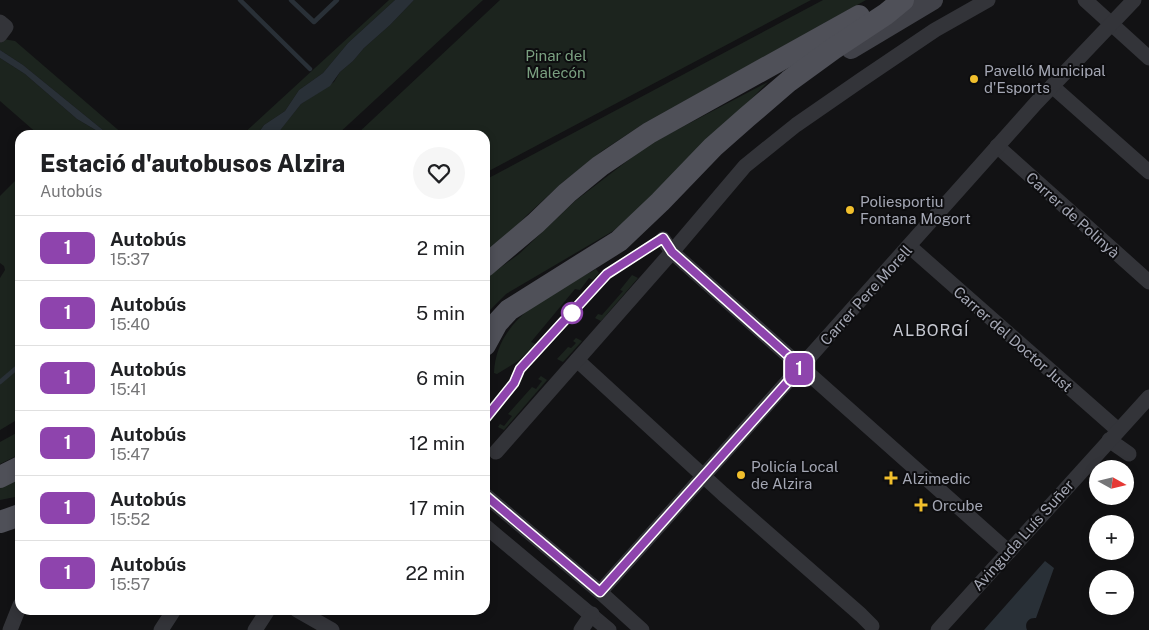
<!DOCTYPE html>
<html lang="es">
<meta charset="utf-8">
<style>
:root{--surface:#fff;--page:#f6f6f6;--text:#202124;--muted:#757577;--line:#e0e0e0}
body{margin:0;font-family:"Public Sans",sans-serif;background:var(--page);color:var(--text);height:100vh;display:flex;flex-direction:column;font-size:19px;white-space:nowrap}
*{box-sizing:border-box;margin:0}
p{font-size:16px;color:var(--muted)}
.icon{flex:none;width:28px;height:28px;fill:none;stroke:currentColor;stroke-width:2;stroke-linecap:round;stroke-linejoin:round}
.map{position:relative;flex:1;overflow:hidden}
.sheet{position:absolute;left:15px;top:130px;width:475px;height:485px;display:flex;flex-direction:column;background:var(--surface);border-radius:15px;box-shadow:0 2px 8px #0003}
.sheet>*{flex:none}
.badge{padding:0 10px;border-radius:8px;font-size:18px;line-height:32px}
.needle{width:32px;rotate:98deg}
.tools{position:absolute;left:1089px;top:460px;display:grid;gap:10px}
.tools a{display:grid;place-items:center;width:45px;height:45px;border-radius:50%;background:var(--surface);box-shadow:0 2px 8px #0003;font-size:25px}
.map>.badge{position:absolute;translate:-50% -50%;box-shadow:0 0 0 2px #fff}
.round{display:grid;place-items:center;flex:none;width:52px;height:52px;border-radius:26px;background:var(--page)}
.overview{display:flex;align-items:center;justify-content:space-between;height:85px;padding:0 25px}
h1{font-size:24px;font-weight:800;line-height:38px}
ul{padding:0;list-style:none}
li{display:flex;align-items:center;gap:15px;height:65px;padding:0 25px;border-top:1px solid var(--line)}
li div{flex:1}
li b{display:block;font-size:19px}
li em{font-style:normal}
li .badge{min-width:55px;font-weight:700;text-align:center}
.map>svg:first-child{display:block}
.green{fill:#1c241e}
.water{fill:#293037}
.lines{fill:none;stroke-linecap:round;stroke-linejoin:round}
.stream{stroke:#293037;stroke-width:4.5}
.street{stroke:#333439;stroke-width:15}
.secondary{stroke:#414249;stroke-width:20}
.primary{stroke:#4f5058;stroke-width:22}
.line-casing{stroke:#fff;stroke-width:11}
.line{stroke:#8e44ad;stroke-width:8}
.poi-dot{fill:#f1bf2c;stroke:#0d0d0f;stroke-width:2}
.stop-dot{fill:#fff;stroke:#8e44ad;stroke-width:2.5}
.labels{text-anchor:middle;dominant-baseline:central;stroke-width:4;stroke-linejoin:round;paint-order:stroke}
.park-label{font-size:15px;fill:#7aa080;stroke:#0d0d0f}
.poi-label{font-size:15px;fill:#a4a7b4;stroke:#0d0d0f;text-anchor:start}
.street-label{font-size:15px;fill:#a4a7b4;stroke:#0d0d0f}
.neighbourhood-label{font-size:16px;letter-spacing:1px;fill:#c5c7d0;stroke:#0d0d0f}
</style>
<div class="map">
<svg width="1149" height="630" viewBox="0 0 1149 630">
<rect width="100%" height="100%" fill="#121214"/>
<g class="green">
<path d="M389,0H395L348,43L323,73L299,90L285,111L264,125L257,135H242Z"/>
<path d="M414,0H483L337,135H276L301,104L334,82L340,72L353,61L364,48L390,25Z"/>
<path d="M500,0H811L485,173V135H356Z"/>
<path d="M823,0H866L643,124L602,151L563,182L526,216L499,245L485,255V180Z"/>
<path d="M3,39L15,41L124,135H109L23,65L0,50V43Z"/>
<path d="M0,58L25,74L77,119L104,135H39L0,101Z"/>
<path d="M768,82L651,201L613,231L506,294L489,311L485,304V279L519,254L575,201L648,145Z"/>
<path d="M20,176V369L16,377L20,374V418L0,430V278L5,270L4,266L0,263V196Z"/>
<path d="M596,269L599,273L593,280L589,278L580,290L575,289L531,342L536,344L518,361L497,374L494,373C496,317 553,293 596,269Z"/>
<path d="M632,275L638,278L601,321L595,318L598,314L602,315L623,291L620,290Z"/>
<path d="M576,338L582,341L563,362L557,359L568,347L571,348L576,343L573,341Z"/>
<path d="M541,376L547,380L504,430L498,427L500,424L504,426L512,416L508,414L532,387L536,389L542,381L538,379Z"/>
<path d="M20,431V454L0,464V442Z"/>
<path d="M20,474V496L0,500V484Z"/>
</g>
<g class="water">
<path d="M395,0H414L390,25L364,48L353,61L340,72L330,86L301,104L278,133L276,135H257L264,125L285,111L299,90L323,73L348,43Z"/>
<path d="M0,50L23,65L109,135H104L77,119L25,74L0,58Z"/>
<path d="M1045,561L1054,568L1036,618C1029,617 1024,623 1027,630H984Z"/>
</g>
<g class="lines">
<g class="stream">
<path d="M240,0L310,69"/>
<path d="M291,0L314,22L337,0"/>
<path d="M0,382L20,365"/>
</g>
<g class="street">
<path d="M1085,0L1149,58"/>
<path d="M0,22L6,27L0,35"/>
<path d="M1052,86L1149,172"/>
<path d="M997,146L1149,282"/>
<path d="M663,239L672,252L1009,552"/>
<path d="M909,246L1118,430"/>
<path d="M577,360L723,494L861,615L872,626"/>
<path d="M1109,440L1129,454"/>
<path d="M496,452L672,252L745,166L796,125L861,80L935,30L988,0"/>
<path d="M485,495L600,592L642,630"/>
<path d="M485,526L609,630"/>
<path d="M600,592L1036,103L1134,0"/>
<path d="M297,610L332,630"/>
<path d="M10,630L20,605"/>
<path d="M161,630L174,610"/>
<path d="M255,630L268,610"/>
<path d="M581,630L592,614"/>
<path d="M938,630L1149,397"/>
</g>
<path class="secondary" d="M851,49L933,0"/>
<g class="primary">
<path d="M485,266L536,223L567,193L600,166L649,133L859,16"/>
<path d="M485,345L497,323L509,310L619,241L660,202L713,147L747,117L789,81L833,49L886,14L903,0"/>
<path d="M0,477L20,467"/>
<path d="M0,522L20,515"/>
</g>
</g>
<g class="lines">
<defs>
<path id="line" d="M485,419L514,383L520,369L607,274L663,238L672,252L801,367L600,592L485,495"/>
</defs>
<use href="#line" class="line-casing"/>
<use href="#line" class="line"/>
</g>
<g class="poi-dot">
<circle cx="974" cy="79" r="5"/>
<circle cx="850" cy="210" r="5"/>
<circle cx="741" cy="475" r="5"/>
<path d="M888.5 470.5h5v5h5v5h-5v5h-5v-5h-5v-5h5z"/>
<path d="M918.5 497.5h5v5h5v5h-5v5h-5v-5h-5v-5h5z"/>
</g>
<circle class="stop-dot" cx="572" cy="313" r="10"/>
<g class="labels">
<g class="park-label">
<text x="556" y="55">Pinar del<tspan x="556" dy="17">Malecón</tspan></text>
</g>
<g class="poi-label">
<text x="984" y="70">Pavelló Municipal<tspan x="984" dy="17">d'Esports</tspan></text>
<text x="860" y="201">Poliesportiu<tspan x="860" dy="17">Fontana Mogort</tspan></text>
<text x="751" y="466">Policía Local<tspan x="751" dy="17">de Alzira</tspan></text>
<text x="902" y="478">Alzimedic</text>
<text x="932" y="505">Orcube</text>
</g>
<g class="street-label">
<text transform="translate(1073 215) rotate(42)">Carrer de Polinyà</text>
<text transform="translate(866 295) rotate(-48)">Carrer Pere Morell</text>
<text transform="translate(1013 339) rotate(41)">Carrer del Doctor Just</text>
<text transform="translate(1023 535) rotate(-48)">Avinguda Luís Suñer</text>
</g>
<g class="neighbourhood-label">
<text x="931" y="330">ALBORGÍ</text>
</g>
</g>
</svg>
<div class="tools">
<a><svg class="needle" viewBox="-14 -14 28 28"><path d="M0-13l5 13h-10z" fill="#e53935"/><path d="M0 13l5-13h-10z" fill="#757577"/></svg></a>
<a>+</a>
<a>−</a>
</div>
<b class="badge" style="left:799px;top:369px;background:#8e44ad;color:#fff">1</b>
<section class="sheet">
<div class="overview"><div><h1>Estació d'autobusos Alzira</h1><p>Autobús</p></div><a class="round"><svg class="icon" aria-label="heart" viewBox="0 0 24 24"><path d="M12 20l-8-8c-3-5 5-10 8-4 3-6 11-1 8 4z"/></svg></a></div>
<ul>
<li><span class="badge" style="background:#8e44ad;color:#fff">1</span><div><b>Autobús</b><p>15:37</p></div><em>2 min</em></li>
<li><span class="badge" style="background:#8e44ad;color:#fff">1</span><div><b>Autobús</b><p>15:40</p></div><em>5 min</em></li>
<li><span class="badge" style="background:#8e44ad;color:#fff">1</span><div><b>Autobús</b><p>15:41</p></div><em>6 min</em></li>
<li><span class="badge" style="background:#8e44ad;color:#fff">1</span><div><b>Autobús</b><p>15:47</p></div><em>12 min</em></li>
<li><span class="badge" style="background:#8e44ad;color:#fff">1</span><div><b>Autobús</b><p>15:52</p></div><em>17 min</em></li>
<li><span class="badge" style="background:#8e44ad;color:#fff">1</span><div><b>Autobús</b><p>15:57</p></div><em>22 min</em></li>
</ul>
</section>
</div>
